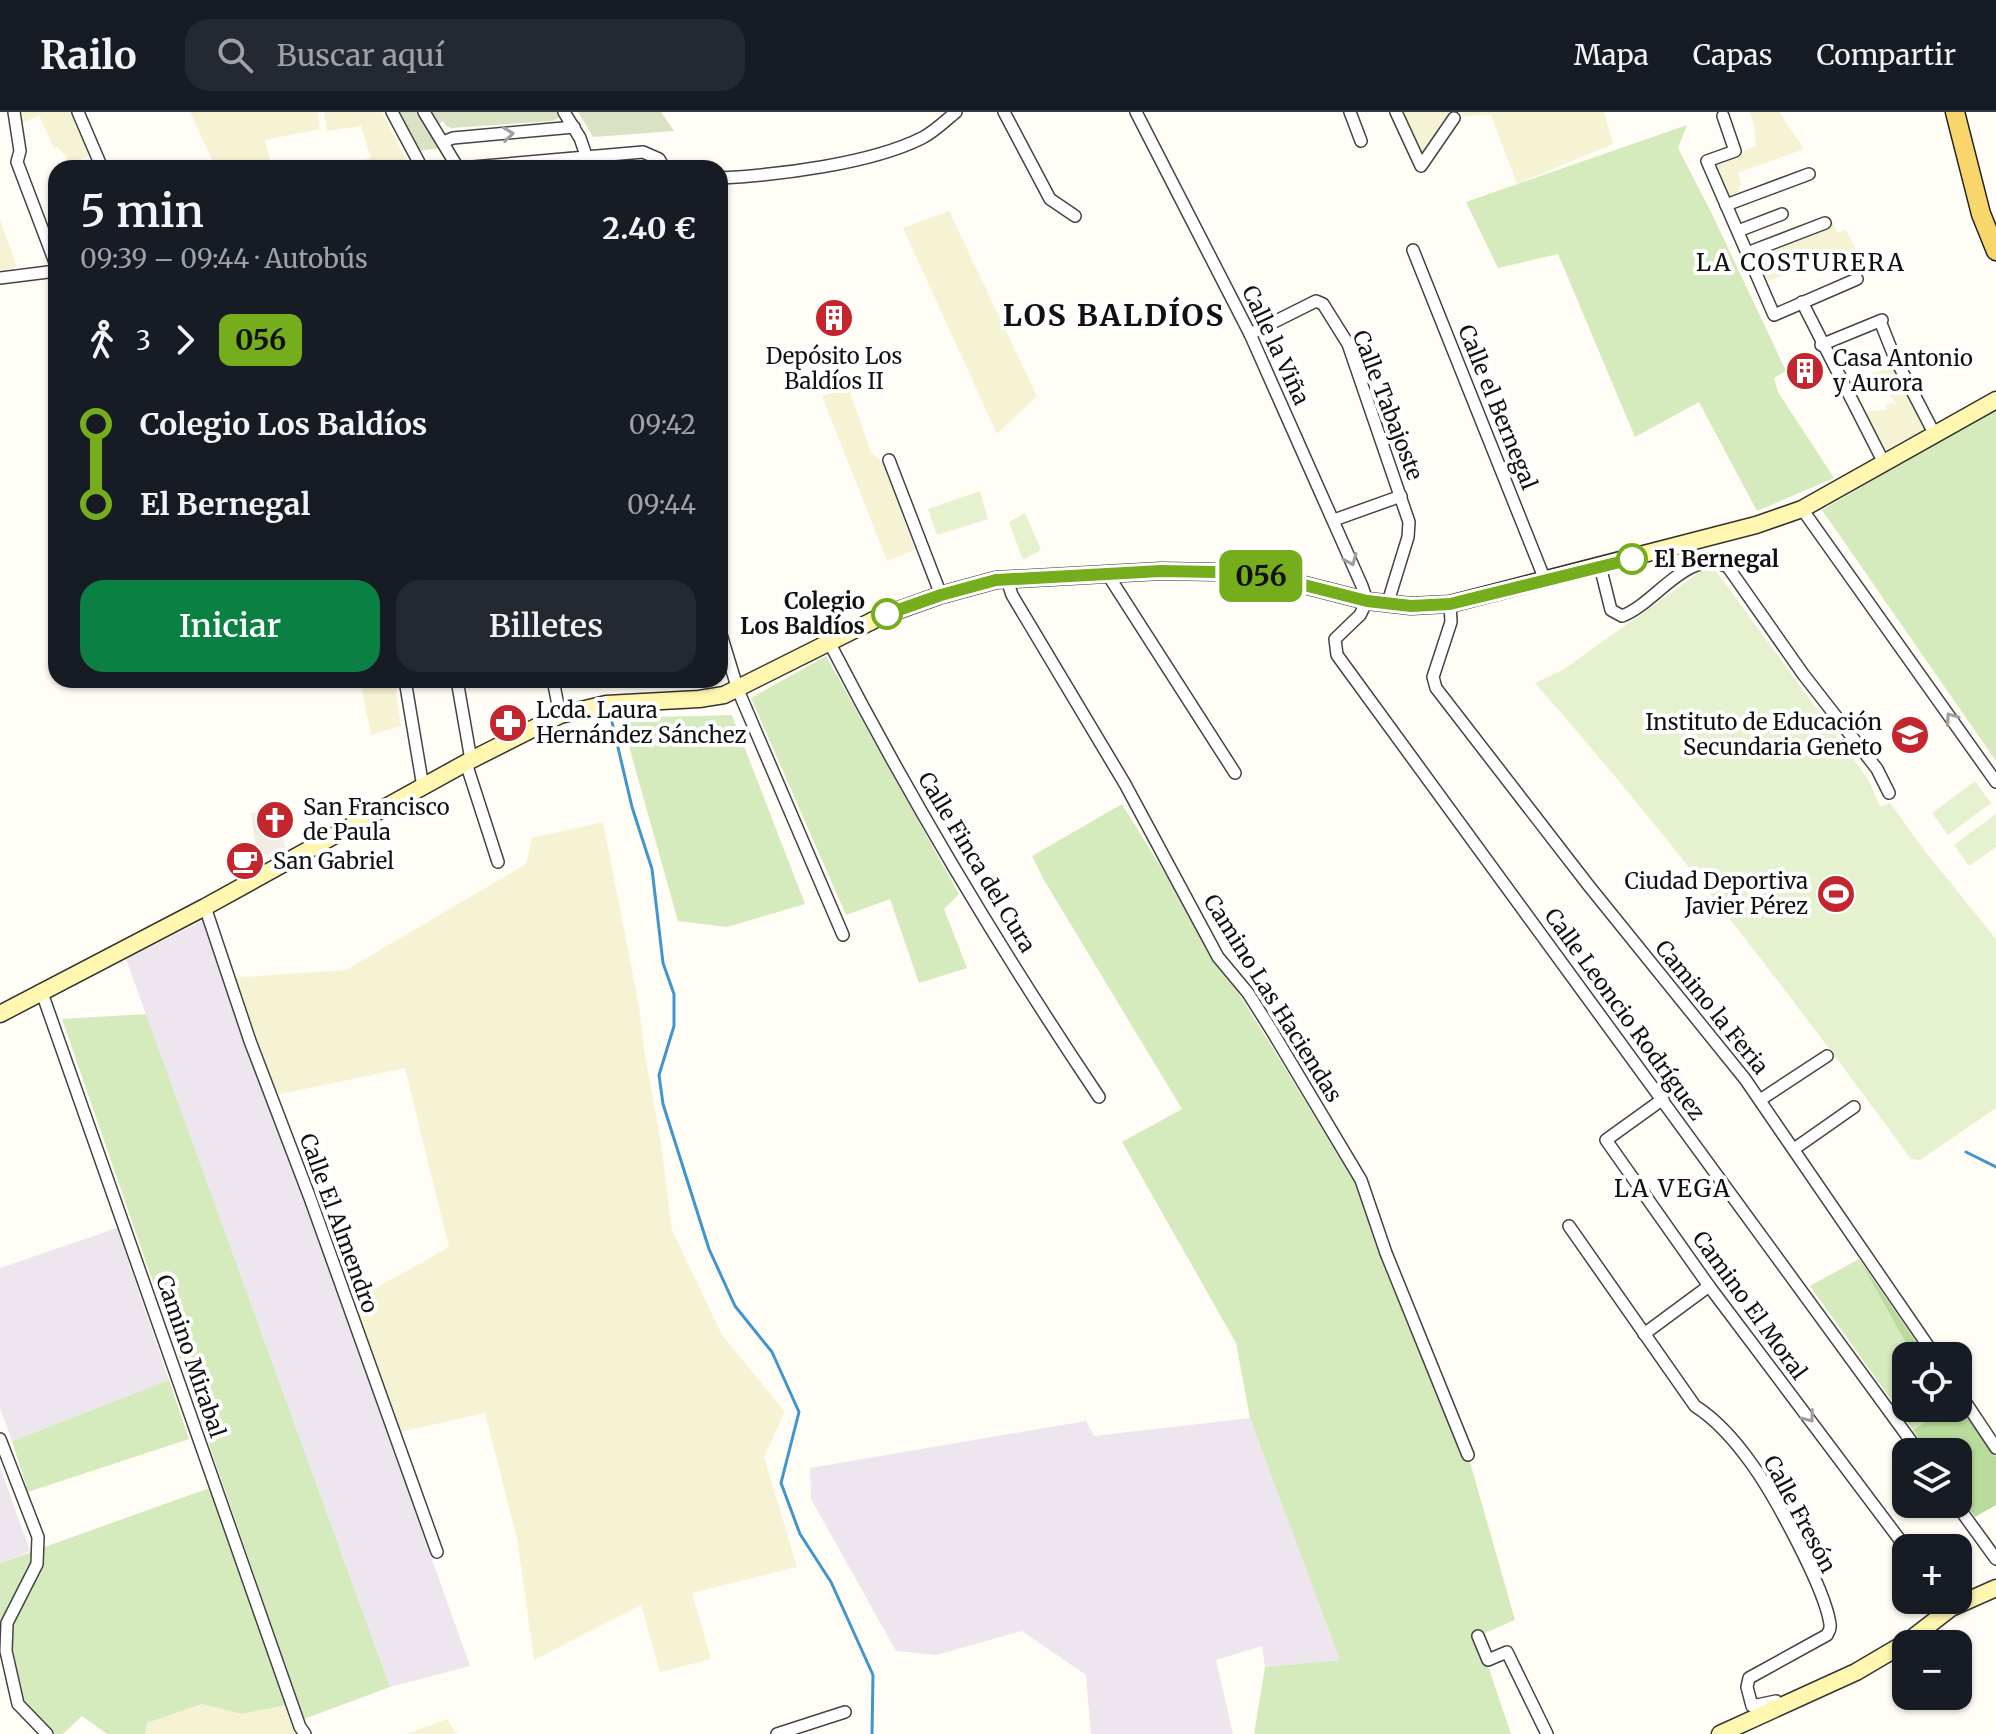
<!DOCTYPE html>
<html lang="es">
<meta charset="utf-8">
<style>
:root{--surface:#171b24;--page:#242831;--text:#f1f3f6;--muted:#9ea1a6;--line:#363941;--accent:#0b8043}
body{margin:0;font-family:Merriweather,serif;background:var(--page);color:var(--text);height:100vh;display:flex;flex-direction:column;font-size:30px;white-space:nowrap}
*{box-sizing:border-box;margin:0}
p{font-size:26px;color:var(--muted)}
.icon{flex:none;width:44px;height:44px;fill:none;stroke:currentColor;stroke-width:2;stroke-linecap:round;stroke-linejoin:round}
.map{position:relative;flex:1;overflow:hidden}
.drawer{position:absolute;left:48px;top:48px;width:680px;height:528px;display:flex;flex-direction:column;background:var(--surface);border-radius:24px;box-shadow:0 2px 6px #0004}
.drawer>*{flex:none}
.badge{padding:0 16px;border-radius:12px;font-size:28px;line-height:52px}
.tools{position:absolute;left:1892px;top:1230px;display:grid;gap:16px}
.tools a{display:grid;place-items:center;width:80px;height:80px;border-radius:16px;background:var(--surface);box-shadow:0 2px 6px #0004;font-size:40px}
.map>.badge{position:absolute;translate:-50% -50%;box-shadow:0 0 0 4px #fff}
.legs{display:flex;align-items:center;gap:12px;height:88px;padding:0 32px;font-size:26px}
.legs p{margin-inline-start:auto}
.head{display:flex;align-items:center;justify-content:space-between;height:136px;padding:0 32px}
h1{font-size:44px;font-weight:600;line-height:60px}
.action{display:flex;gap:16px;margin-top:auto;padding:16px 32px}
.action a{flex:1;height:92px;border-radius:24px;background:var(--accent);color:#fff;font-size:32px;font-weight:600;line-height:92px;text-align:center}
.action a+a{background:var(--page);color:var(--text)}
ul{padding:0 32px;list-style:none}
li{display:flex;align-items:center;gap:28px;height:80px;font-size:30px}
li i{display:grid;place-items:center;width:12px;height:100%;margin:0 10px;background:currentColor}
li i::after{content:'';width:20px;height:20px;margin:-10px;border:6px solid;border-radius:50%;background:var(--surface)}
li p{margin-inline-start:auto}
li:first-child i{background:linear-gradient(#0000 50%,currentColor 0)}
li:last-child i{background:linear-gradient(currentColor 50%,#0000 0)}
header{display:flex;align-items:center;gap:48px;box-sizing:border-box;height:112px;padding:0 40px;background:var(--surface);border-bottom:2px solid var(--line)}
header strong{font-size:38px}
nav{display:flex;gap:44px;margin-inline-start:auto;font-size:28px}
.search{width:560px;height:72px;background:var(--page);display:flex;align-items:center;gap:20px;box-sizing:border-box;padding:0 28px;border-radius:24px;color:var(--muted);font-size:30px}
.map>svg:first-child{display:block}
.industrial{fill:#eee6ef}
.farmland{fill:#f6f3d4}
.green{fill:#d5ebbd}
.forest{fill:#b9dc9c}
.cemetery{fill:#d9e3c4}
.pitch{fill:#e6f2cf}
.plaza{fill:#f1ede2}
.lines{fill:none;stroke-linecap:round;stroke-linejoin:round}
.stream{stroke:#3f96cf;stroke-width:3}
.minor-casing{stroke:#444;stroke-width:14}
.secondary-casing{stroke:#333;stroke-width:19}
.primary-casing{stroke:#222;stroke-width:21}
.minor{stroke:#fff;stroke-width:11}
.secondary{stroke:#fff6b0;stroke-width:16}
.primary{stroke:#f9d66b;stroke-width:18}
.oneway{stroke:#a0a0a0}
.line-1-casing{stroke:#fff;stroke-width:18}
.line-1{stroke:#75ad1c;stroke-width:12}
.stop-1-dot{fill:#fff;stroke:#75ad1c;stroke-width:4}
.labels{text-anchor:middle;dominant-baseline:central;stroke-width:8;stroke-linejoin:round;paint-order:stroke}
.street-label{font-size:22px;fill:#111;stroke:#fff}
.poi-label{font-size:22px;fill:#111;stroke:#fff;text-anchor:start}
.stop-label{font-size:22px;font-weight:bold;fill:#111;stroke:#fff;text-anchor:start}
.neighbourhood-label{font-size:24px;letter-spacing:2px;fill:#111;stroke:#fff}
.district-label{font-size:30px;font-weight:bold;letter-spacing:2px;fill:#111;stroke:#fff}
</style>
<header>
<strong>Railo</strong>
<div class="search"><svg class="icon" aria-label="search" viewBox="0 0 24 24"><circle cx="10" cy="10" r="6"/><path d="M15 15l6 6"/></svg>Buscar aquí</div>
<nav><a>Mapa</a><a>Capas</a><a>Compartir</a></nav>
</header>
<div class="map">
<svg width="1996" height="1622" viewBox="0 0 1996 1622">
<rect width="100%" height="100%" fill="#fffdf5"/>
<g class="industrial">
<path d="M204,808L470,1554L390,1575L126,847Z"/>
<path d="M117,1116L169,1268L12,1329L0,1296V1156Z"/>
<path d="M1250,1306L1341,1548L1265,1555L1262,1534L1216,1548L1233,1622H1091L1086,1563L1022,1519L936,1543L896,1539L811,1387L810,1356L1086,1309L1094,1324Z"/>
<path d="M0,1355L30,1439L0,1451Z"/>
</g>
<g class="farmland">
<path d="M18,0H73L91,42L71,52L58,35L54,36L39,3L19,13Z"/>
<path d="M190,0H318L320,17L265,28L272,56H216Z"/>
<path d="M324,0H382L410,56H336L371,46L361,14L327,19Z"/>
<path d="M1400,0H1450L1425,42L1419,44Z"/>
<path d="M1461,0H1604L1613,32L1517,72L1491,3L1463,4Z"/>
<path d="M1750,0H1779L1804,37L1738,61L1742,73L1738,75L1741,88L1726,93L1709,52L1756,34L1754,13Z"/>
<path d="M949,99L1037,284L997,322L903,116Z"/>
<path d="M0,108L17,155L0,158Z"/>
<path d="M1833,110L1837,121L1846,118L1856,137L1807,158L1805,155L1767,170L1768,173L1762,176L1747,141Z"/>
<path d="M1889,255L1891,258L1897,256L1930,314L1882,340L1862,304L1871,299L1887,298L1886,292L1893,291L1898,295L1889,282L1880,284L1876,269H1871L1869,263Z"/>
<path d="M848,275L871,340L884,352L915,438L887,449L822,284Z"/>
<path d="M360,568H394L401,614L371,623Z"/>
<path d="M603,710L639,894L644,938L661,1031L672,1118L722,1223L785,1300L764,1345L797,1455L692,1481L711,1547L660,1560L641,1493L534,1548L517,1427L485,1301L395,1321L348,1192L449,1135L405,956L271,984L229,866L346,858L526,752L532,726Z"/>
<path d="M203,1592L241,1602L292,1592L300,1622H145L147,1611Z"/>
<path d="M447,1607L457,1622H407Z"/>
</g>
<g class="green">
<path d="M1687,13L1678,36L1713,104L1786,259L1774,266L1778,280L1834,366L1757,399L1699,290L1635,325L1558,142L1498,156L1466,90Z"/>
<path d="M1996,296V649L1822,398Z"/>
<path d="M826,544L959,782L944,797L967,856L919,871L890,787L846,803L751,586Z"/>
<path d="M732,603L805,792L727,815L678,809L621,606Z"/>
<path d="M1122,692L1354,1068L1468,1343L1515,1508L1478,1524L1511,1622H1254L1265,1555L1340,1548L1250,1306L1236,1231L1122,1030L1182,997L1044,768L1032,744Z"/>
<path d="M146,902L390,1575L304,1607L62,907Z"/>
<path d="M1859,1147L1913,1244H1906V1296H1941L1943,1298L1913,1318L1810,1174Z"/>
<path d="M169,1268L189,1327L28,1380L12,1329Z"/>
<path d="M215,1374L292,1592L241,1602L202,1592L147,1611L145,1622H107L82,1604L63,1622H47L18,1592L0,1529V1451Z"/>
</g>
<g class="forest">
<path d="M1859,1147L1926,1244H1913Z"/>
<path d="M1958,1291L1996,1345V1393L1975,1405L1958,1381V1340H1928L1913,1318L1942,1299L1941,1296H1958Z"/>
</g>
<g class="cemetery">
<path d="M399,0H559V5L553,9L452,16L446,14L443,9L430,18L441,36L419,39Z"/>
<path d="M578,0H661L674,19L593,25Z"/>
</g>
<g class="pitch">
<path d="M980,379L988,407L937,423L928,397Z"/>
<path d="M1025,401L1041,438L1025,447L1022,446L1009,410Z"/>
<path d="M1704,457L1716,459L1868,667L1880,695L1890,691L1924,738L1996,827V996L1920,1048L1911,1047C1791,884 1669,723 1535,571L1563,558Z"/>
<path d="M1975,669L1991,691L1948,723L1932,701Z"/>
<path d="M1996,702V735L1969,754L1954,733Z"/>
</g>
<path class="plaza" d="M265,700L267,718L282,717L285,736L280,740L257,744L251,701Z"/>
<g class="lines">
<g class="stream">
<path d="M612,610L632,695L652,757L663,851L674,882V914L659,963L663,992L709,1137L735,1194L772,1240L799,1300L781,1371L800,1422L831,1470L873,1563L872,1622"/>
<path d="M1966,1040L1996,1055"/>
</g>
<defs>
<g id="minor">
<path d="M14,0L20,39L17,50L56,153"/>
<path d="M78,0L102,56"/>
<path d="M392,0L422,56"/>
<path d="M424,0L458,56"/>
<path d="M564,0L580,26L587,46"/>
<path d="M1004,0L1050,87L1075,104"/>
<path d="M1136,0L1250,222L1362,474L1367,489L1360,503L1335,527L1337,543L1919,1340"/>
<path d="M1350,0L1361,29"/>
<path d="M1396,0L1421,54L1454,6"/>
<path d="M1723,4L1735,39L1707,49L1774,203L1857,167"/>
<path d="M443,30L453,26L574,15"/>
<path d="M461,56L643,40L659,47L664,56"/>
<path d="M720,66C778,63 870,52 922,26C934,20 945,9 956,0"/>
<path d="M1726,93L1809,62"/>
<path d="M1738,119L1782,102"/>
<path d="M1413,138L1545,468"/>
<path d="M1747,141L1825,111"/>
<path d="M0,166L56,159"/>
<path d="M1802,190L1884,351"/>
<path d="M1882,214L1894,244L1935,323"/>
<path d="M1250,222L1316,189L1323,192L1348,232L1409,410L1408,425L1388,490"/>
<path d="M1821,233L1882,208"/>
<path d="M889,348L941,483"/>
<path d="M1802,397L1996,670"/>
<path d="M1334,408L1401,384"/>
<path d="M1600,454L1611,498L1622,504C1657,491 1687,435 1728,455L1803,562L1877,657L1889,681"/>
<path d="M1108,463L1235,661"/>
<path d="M1007,468L1012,483L1125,672L1218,845L1248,881L1272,919L1361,1068L1386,1141L1468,1343"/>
<path d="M1450,492L1451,510L1433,565L1436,576L1589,774L1745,967L1935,1244"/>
<path d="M720,519L738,578L843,823"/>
<path d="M829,530C910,687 1001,839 1099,985"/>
<path d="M405,568L423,675"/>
<path d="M457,568L471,648"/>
<path d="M553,568L560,603"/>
<path d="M466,651L498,750"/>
<path d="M205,795L250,929L310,1086L437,1440"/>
<path d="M41,878L300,1615L305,1622"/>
<path d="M1663,987L1606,1028L1709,1174L1906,1436"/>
<path d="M1760,988L1827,944"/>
<path d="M1794,1037L1854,995"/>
<path d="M1569,1114L1695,1294C1717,1308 1736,1330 1751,1351C1773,1381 1825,1476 1830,1512C1831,1517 1829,1519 1827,1523L1749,1566L1747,1575L1752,1594L1776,1589L1779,1596"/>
<path d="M1644,1222L1709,1174"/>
<path d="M1958,1279L1996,1336"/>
<path d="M0,1327L38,1425L37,1452L7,1511L6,1539L18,1592L47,1622"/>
<path d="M1956,1392L1996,1447"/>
<path d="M1478,1524L1488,1548L1507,1540L1547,1622"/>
<path d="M777,1622L845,1600"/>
</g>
<g id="secondary">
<path d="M0,902L205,795L471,648L560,603L606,592L699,587L724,583L882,504L941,483L996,468L1161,459L1215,460L1269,464L1367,489L1411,494L1450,492L1756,413L1802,397L1996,288"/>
<path d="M1720,1622L1856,1560L1907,1530L1951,1496L1996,1476"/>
</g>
<path id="primary" d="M1955,0L1981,102L1996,139"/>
</defs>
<use href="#minor" class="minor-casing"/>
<use href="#secondary" class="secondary-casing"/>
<use href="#primary" class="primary-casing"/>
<use href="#minor" class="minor"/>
<use href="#secondary" class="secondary"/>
<use href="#primary" class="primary"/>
</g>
<defs><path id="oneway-chevron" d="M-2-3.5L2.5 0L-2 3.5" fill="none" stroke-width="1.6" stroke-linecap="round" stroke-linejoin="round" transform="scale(2)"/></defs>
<g class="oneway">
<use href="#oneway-chevron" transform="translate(508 22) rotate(-6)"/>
<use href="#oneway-chevron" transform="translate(1351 448) rotate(67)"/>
<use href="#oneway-chevron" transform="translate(1951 606) rotate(-125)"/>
<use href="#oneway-chevron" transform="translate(1809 1305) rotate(53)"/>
</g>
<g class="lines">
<defs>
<path id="line-1" d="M887,502L941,483L996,468L1161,459L1215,460L1269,464L1367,489L1411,494L1450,492L1632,447"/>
</defs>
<use href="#line-1" class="line-1-casing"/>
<use href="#line-1" class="line-1"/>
</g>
<defs>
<symbol id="building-disc" viewBox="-11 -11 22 22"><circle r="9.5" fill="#c4262e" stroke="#fff"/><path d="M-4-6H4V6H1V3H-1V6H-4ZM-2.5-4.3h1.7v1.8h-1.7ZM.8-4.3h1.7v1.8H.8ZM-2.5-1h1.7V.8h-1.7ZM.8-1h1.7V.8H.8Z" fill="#fff"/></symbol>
<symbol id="pharmacy-disc" viewBox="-11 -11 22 22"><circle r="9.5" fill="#c4262e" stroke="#fff"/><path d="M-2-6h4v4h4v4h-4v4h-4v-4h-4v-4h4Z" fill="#fff"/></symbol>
<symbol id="school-disc" viewBox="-11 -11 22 22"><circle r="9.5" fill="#c4262e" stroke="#fff"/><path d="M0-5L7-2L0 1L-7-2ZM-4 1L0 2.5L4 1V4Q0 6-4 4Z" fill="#fff"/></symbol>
<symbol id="church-disc" viewBox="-11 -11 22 22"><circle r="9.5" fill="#c4262e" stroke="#fff"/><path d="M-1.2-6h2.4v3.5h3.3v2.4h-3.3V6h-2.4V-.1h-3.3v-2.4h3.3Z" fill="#fff"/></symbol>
<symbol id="cafe-disc" viewBox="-11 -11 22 22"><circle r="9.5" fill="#c4262e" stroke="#fff"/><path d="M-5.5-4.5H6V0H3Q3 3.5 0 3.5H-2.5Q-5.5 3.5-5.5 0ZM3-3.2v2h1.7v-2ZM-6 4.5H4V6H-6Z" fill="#fff"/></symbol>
<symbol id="stadium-disc" viewBox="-11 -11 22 22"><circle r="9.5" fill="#c4262e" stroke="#fff"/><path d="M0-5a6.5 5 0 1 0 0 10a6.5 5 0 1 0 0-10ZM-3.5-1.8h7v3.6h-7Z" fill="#fff"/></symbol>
</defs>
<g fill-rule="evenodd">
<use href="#building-disc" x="812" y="184" width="44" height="44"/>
<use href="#building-disc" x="1783" y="237" width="44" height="44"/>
<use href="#pharmacy-disc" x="486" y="589" width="44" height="44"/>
<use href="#school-disc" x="1888" y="601" width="44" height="44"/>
<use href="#church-disc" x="253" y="686" width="44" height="44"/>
<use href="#cafe-disc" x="223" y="727" width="44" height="44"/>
<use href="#stadium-disc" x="1814" y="760" width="44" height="44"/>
</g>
<g class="stop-1-dot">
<circle cx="1632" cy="447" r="14"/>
<circle cx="887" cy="502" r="14"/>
</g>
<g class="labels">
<g class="street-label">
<text transform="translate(1276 233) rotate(65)">Calle la Viña</text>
<text transform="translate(1388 293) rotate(69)">Calle Tabajoste</text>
<text transform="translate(1498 295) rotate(68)">Calle el Bernegal</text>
<text transform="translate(977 750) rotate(59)">Calle Finca del Cura</text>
<text transform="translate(1273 886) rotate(58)">Camino Las Haciendas</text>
<text transform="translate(1712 895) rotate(51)">Camino la Feria</text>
<text transform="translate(1625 902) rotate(54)">Calle Leoncio Rodríguez</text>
<text transform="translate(339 1111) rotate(70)">Calle El Almendro</text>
<text transform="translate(1750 1193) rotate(54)">Camino El Moral</text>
<text transform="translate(191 1244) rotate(71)">Camino Mirabal</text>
<text transform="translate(1800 1402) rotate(62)">Calle Fresón</text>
</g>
<g class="poi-label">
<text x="834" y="244" text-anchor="middle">Depósito Los<tspan x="834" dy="25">Baldíos II</tspan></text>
<text x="1833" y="246">Casa Antonio<tspan x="1833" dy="25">y Aurora</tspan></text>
<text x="536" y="598">Lcda. Laura<tspan x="536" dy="25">Hernández Sánchez</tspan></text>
<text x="1882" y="610" text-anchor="end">Instituto de Educación<tspan x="1882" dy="25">Secundaria Geneto</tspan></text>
<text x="303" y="695">San Francisco<tspan x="303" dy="25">de Paula</tspan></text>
<text x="273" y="749">San Gabriel</text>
<text x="1808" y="769" text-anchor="end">Ciudad Deportiva<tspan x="1808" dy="25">Javier Pérez</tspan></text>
</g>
<g class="stop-label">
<text x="1654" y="447">El Bernegal</text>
<text x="865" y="489" text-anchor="end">Colegio<tspan x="865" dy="25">Los Baldíos</tspan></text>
</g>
<g class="neighbourhood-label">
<text x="1801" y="150">LA COSTURERA</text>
<text x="1673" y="1076">LA VEGA</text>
</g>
<g class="district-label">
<text x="1114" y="203">LOS BALDÍOS</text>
</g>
</g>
</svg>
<div class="tools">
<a><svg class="icon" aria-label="locate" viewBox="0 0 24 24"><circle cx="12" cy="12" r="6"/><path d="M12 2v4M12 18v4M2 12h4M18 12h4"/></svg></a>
<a><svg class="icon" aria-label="layers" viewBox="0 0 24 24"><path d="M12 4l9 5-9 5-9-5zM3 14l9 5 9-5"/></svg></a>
<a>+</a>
<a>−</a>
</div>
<b class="badge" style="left:1261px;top:464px;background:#75ad1c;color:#111">056</b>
<section class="drawer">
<div class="head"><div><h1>5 min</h1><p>09:39 – 09:44 · Autobús</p></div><b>2.40 €</b></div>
<div class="legs"><svg class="icon" aria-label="walk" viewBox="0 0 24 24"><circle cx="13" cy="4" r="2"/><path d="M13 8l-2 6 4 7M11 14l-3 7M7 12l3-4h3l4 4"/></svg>3<svg class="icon" aria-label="forward" viewBox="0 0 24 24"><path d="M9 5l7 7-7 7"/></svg><b class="badge" style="background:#75ad1c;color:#111">056</b></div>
<ul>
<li><i style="color:#75ad1c"></i><b>Colegio Los Baldíos</b><p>09:42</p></li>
<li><i style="color:#75ad1c"></i><b>El Bernegal</b><p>09:44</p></li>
</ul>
<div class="action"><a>Iniciar</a><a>Billetes</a></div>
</section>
</div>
